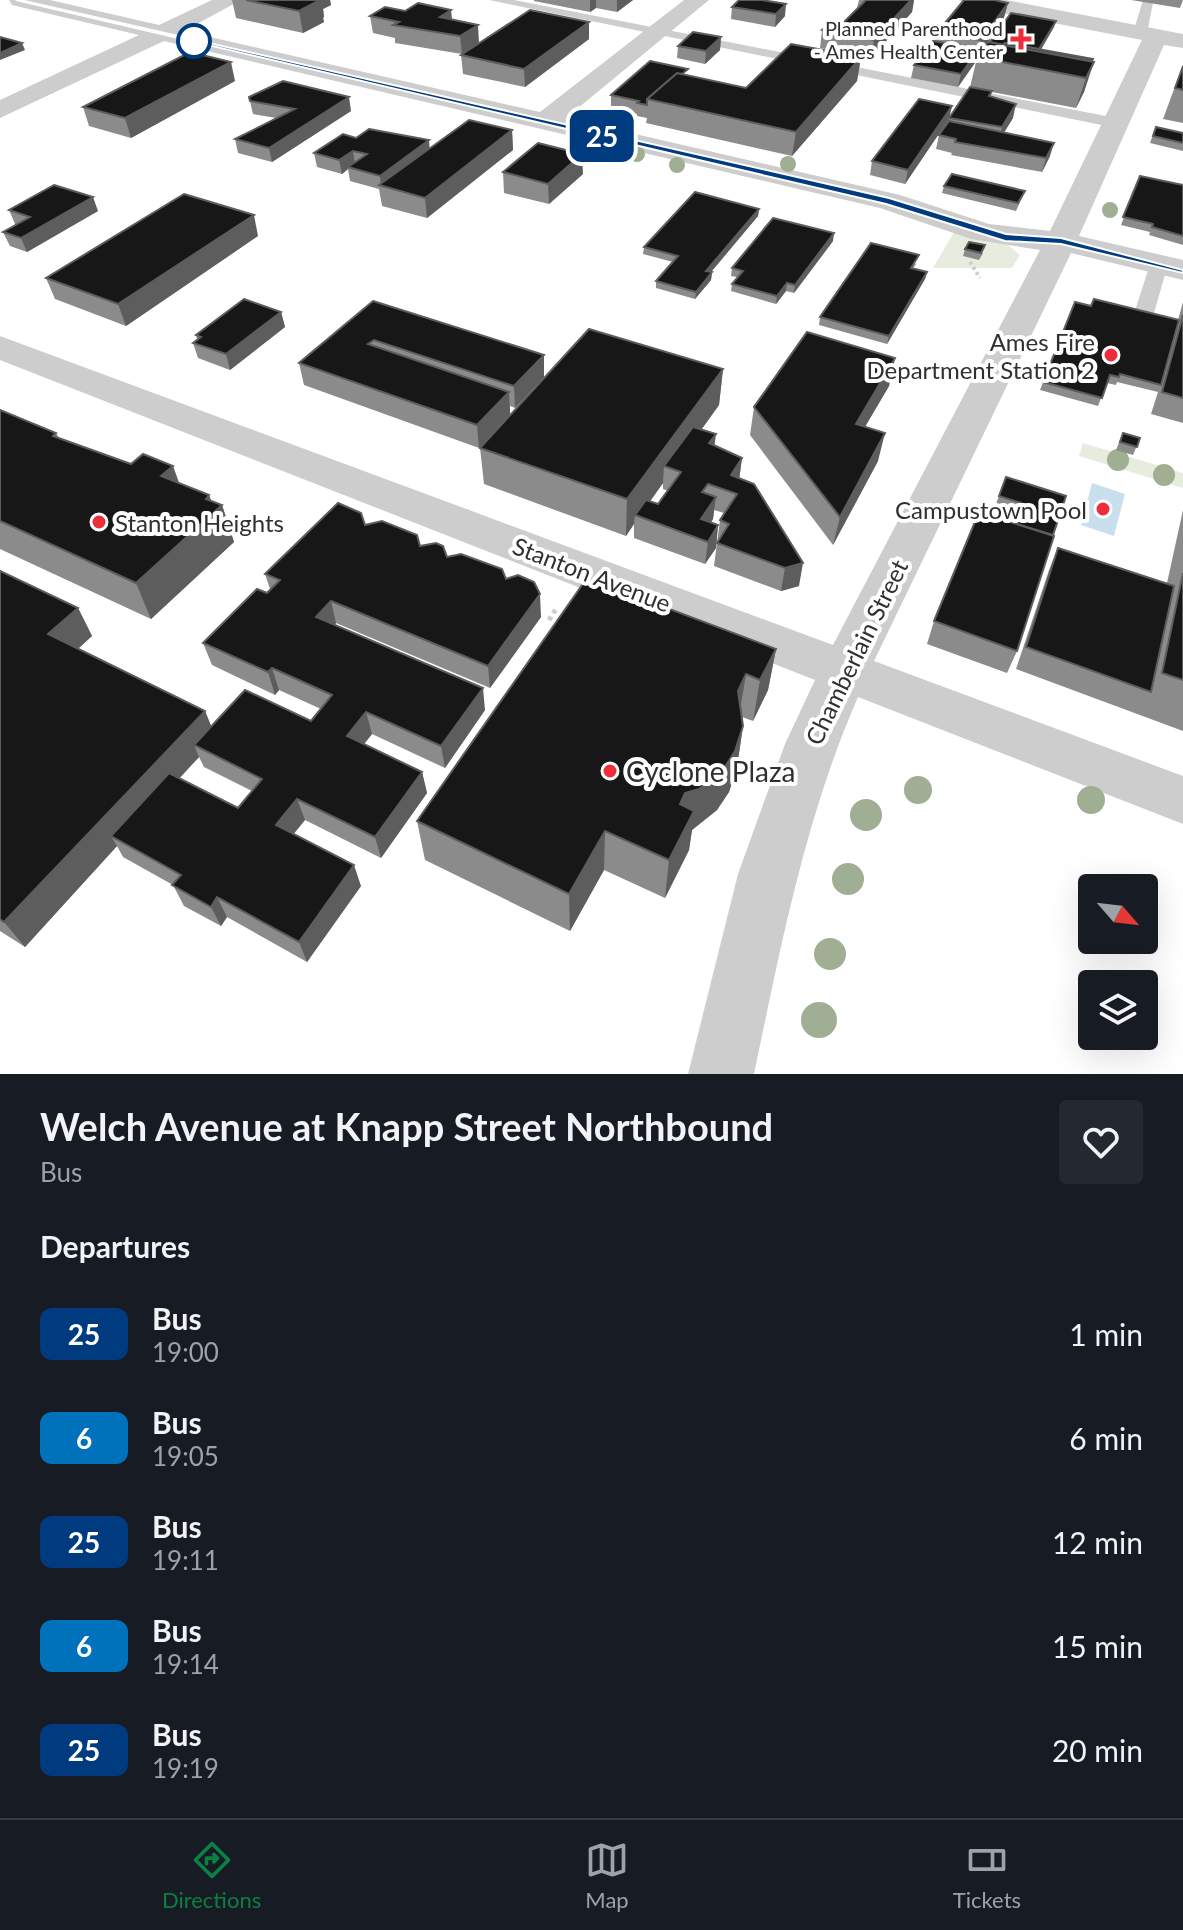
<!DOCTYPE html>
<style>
:root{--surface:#171b24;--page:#242831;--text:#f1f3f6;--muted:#9ea1a6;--line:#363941;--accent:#0b8043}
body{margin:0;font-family:Lato,sans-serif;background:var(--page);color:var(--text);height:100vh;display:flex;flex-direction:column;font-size:30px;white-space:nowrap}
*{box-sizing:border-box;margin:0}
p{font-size:26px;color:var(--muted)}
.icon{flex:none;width:44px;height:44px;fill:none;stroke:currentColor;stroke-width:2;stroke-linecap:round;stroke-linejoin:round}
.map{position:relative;height:1074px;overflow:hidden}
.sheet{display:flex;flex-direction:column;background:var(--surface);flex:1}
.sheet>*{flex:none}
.badge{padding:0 16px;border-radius:12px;font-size:28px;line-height:52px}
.needle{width:52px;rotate:118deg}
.fabs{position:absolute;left:1078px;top:874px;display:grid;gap:16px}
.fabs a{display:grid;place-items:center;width:80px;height:80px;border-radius:8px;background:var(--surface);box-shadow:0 8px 32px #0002;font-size:40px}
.map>.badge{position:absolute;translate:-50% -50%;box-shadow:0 0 0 4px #fff}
h2{padding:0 40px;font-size:30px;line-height:72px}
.round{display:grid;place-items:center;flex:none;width:84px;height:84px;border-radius:8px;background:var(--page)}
.overview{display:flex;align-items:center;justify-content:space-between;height:136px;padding:0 40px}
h1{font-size:38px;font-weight:700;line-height:60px}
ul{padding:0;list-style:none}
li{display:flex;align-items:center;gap:24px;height:104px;padding:0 40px}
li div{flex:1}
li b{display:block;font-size:30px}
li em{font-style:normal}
li .badge{min-width:88px;font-weight:700;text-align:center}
.tabs{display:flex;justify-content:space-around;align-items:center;height:112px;border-top:2px solid var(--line);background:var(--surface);font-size:22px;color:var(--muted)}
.tabs a{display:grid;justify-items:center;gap:4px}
.tabs .active{color:var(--accent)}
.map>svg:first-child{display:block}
.green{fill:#e6edde}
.water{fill:#cadfee}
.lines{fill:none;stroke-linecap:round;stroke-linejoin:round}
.path-far1{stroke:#cdcdcd;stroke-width:4;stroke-dasharray:3 3;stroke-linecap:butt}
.path{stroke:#cdcdcd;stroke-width:5;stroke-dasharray:4 4;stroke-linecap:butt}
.service{fill:#cdcdcd;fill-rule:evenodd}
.minor{fill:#cdcdcd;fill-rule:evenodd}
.tree{fill:#a0af93}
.wall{fill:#8b8b8b;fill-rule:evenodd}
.shaded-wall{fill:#5d5d5d}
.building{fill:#171717;stroke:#5d5d5d;stroke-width:2}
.line{fill:#003b80;stroke:#fff;stroke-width:2}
.poi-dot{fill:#eb2e39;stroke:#fff;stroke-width:3}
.stop-dot{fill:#fff;stroke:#003b80;stroke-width:4}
.labels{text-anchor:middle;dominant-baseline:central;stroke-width:8;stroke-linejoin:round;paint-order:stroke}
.far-poi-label{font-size:20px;fill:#303030;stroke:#fff;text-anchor:end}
.poi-label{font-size:24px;fill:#303030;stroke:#fff;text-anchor:end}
.street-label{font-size:24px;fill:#303030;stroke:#fff}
.near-poi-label{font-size:28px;fill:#303030;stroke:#fff;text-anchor:start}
</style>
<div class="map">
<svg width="1183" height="1074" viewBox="0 0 1183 1074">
<rect width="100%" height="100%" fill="#fff"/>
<g class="green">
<path d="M954,232L1008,245L1020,255L1012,268H933Z"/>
<path d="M1083,443L1183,473V488L1079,456Z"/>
</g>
<path class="water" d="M1092,483L1125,494L1114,536L1081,525Z"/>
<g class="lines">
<path class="path-far1" d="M970,262L980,278"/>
<path class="path" d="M549,620L556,609"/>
<g class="service">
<path d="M489,0H514L1116,118L1124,123L1116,128Z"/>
<path d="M1143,0L1153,3L1147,33L1140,37L1133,33Z"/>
<path d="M1159,259L1168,264L1152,320L1149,324H1135L1132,320L1150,264Z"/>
</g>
<path class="minor" d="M9,0H50L159,25L212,0H241L184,31L540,112L684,0H709L566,118L900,195L989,224L1050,231L1142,40L970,7L959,0H1006L1183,34V48L1164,45L1079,236L1183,260V280L1071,253L874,661L1183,776V824L858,697C805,818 781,945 754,1074H688L738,874L785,744L815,680L0,360V336L833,645L1040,250L971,239L880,208L164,41L0,118V100L139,35L12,5Z"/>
</g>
<g class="tree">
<circle cx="637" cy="154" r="8"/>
<circle cx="788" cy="164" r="8"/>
<circle cx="677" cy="165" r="8"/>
<circle cx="1110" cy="210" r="8"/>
<circle cx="1118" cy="460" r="11"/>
<circle cx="1164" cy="475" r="11"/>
<circle cx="918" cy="790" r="14"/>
<circle cx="1091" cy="800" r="14"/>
<circle cx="866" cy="815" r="16"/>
<circle cx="848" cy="879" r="16"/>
<circle cx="830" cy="954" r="16"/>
<circle cx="819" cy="1020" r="18"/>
</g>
<g class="wall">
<path d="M232,0H330L331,5L323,9L324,17L323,18L324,22L303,33L236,18Z"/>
<path d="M534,0H633L617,12L596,8L590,12L534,1Z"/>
<path d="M859,0H914L912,12L871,58L820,48L822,30L841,25L857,8Z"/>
<path d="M1131,0H1183L1180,8Z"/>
<path d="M1008,3L1003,21L988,42L1054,27L1041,50L1093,59L1084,92L1076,108L992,92L990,97L1013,118L1004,132L1050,156L1042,172L951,155L952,153L936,149L939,135L948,120L905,184L870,175L872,161L950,117L970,87L977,58L976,62L958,87L911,78L914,65L933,41L935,35Z"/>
<path d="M732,7L785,16L775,27L731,19Z"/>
<path d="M370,16L452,20L478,25L462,54L395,43V38L373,33Z"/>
<path d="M589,22V39L525,87L463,74L461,55Z"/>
<path d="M721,37L720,50L705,64L677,58L678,46Z"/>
<path d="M861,57L857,81L792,156L646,123L647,118L637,116V114L611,108V95L688,76L746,88Z"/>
<path d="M1183,65V123L1163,119Z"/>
<path d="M235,81L131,138L89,126L83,107Z"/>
<path d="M249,97L351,111L272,162L238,153L235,139L276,118L253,114Z"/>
<path d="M1156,127L1183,133V151L1150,143Z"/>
<path d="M512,130L513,150L427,218L382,206L379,189L350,181L348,169L342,174L317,167L314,153L356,138L430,148Z"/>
<path d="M503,172L583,174L549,204L504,193Z"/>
<path d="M1140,176L1183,185V245L1149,235L1150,232L1121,225Z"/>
<path d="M944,186L1025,191L1016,211L942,193Z"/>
<path d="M759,209L758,216L711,272H712L711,280L695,299L656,288V281L673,262L643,254L644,247Z"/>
<path d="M9,210L98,211L27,252L10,246L3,232L16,225L15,224Z"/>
<path d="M258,236L126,326L55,299L46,278Z"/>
<path d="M833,241L794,293L786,291L776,304L731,291L732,284L737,277L731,276L732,268Z"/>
<path d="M965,249L983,253L979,260L963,256Z"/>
<path d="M917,263L913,268L927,272L925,279L887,344L819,325L820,317Z"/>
<path d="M373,301L544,377L515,408L510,406V414L479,448L304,385L299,363Z"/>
<path d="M1075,302L1091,306L1178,320L1183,302V423L1151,414L1158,392L1117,382L1116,385L1107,383L1098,406L1040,390Z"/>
<path d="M281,312L285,327L230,370L198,358L193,343L197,339L196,335Z"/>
<path d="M895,358L889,386L865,427L878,461L833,545L750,435L754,407Z"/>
<path d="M723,369L719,405L701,430L714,446L742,458L739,478L799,586L781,591L714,566L720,520L724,513L714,510L713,519L711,523L718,525L716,548L705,564L634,538V524L626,536L484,484L480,448ZM663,483V489L668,491L658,504L650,501Z"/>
<path d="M0,410L56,433L59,438L209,495L211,501L222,505L234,542L151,619L0,549Z"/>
<path d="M1123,433L1140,438L1133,455L1116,450Z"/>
<path d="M1006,477L1066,496L1017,651L1007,673L927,644L934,621L1013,523L1018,511L996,504Z"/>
<path d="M1183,510V731L1016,669L1049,570L1058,548L1167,583Z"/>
<path d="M365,525L506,579L541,617L490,688L336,623L335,625L485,710L445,768L372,734L364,744L422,772L427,793L381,858L305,820L293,834L361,886L307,962L227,917L221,926L184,906L173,885L123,857L117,846L25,947L0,931V571L78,608L92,636L78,649L205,711L211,726L311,721L321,709L279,690L275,695L212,665L203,643L270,589L265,574ZM199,757L204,767L252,791L238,808L179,778Z"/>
<path d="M776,649L768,690L753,721L742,717L743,726L737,767L729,792L717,810L692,830L689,850L665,898L604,870L570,931L425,860L417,821Z"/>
</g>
<g class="shaded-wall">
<path d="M311,0H330L331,5L323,9L324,17L323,18L324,22L303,33L299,11Z"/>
<path d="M590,0H596V8L590,12Z"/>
<path d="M617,0H633L617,12Z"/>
<path d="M911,0H914L912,12L871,58L874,40Z"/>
<path d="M1008,3L1003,21L958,87L961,74L979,50L981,40Z"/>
<path d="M786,4L785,16L775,27L776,14Z"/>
<path d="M451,10L453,28L440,17Z"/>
<path d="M1056,21L1054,27L1035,59L1037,53Z"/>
<path d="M589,22V39L525,87L524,69Z"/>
<path d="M478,25L479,43L462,54L460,36Z"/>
<path d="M721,37L720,50L705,64L706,51Z"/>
<path d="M22,43L25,50L0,60V53Z"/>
<path d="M861,57L857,81L792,156L796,132Z"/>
<path d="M231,62L235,81L131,138L125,118Z"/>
<path d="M1094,62L1084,92L1076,108L1086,78Z"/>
<path d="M349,97L351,111L272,162L269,148Z"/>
<path d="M1016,104L1013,118L999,141L1002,127Z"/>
<path d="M952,106L949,119L905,184L908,170Z"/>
<path d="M512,130L513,150L427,218L425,198Z"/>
<path d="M429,140L430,154L381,186L380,176Z"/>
<path d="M1054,143L1050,156L1042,172L1046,158Z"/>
<path d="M353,151L355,164L348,167V169L342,174L339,160Z"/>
<path d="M582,154L583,174L549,204L548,184Z"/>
<path d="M93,197L98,211L27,252L21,238Z"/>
<path d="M759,209L758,216L706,278V271Z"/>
<path d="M254,215L258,236L126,326L118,304Z"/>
<path d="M834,233L833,241L794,293L795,285Z"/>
<path d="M712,272L711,280L695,299L696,292Z"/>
<path d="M927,272L925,279L887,344L889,336Z"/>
<path d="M787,283L786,291L776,304L777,296Z"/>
<path d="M281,312L285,327L230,370L226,354Z"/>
<path d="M544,355V377L515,408L514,386Z"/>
<path d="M895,358L889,386L850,452L856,424Z"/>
<path d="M723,369L719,405L673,469L664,466L663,483L639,517L635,515L634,524L626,536L627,499Z"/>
<path d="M509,392L510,414L479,448L477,425Z"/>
<path d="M885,433L878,461L833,545L840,517Z"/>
<path d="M716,434L713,457L709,443Z"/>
<path d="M742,458L739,481L731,475Z"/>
<path d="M173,466L186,502L161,476Z"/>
<path d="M209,495L215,511L222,505L234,542L151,619L136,583Z"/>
<path d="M716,497L713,519L700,539L701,519Z"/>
<path d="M718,525L716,548L705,564L708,542Z"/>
<path d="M803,563L799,586L781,591L785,568Z"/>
<path d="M540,594L541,617L490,688L488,666Z"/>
<path d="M331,601L336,623L322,639L316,617Z"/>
<path d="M78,608L92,636L63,662L48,634Z"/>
<path d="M776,649L768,690L753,721L760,680Z"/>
<path d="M272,668L279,690L275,695L268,672Z"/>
<path d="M746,674L739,716L738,691Z"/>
<path d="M483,688L485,710L445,768L441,746Z"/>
<path d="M205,711L216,738L194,745L199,757L121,842L111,836L117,846L25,947L4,922Z"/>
<path d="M366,712L372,734L353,758L347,736Z"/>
<path d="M743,726L737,767L729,792L717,810L692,830L689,850L665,898L669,860L680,804L685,793Z"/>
<path d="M422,772L427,793L381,858L375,837Z"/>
<path d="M297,799L305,820L284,846L276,825Z"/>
<path d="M605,831L604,870L570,931L569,894Z"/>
<path d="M354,865L361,886L307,962L299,942Z"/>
<path d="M217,897L227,917L221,926L211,907Z"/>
</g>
<g class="building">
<path d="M246,0H320L299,11Z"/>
<path d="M739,0H762L786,4L776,14L732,7Z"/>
<path d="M866,0H911L874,40L822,30L830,23L841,25Z"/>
<path d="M964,0H994L1008,3L981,40L935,35Z"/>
<path d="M418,3L451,10L440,17L478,25L460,36L393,25L399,22L370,16L385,7L405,11Z"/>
<path d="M530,10L589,22L524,69L461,55Z"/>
<path d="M1011,13L1056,21L1039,49L1005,43L1003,45L990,42Z"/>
<path d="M693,32L721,37L706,51L678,46Z"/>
<path d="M0,37L22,43L0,53Z"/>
<path d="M933,41L979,49L961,74L914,65Z"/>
<path d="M988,42L1094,62L1086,78L977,57Z"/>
<path d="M1005,43L1093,59L1092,61L1003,45Z"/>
<path d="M791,44L861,57L796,132L647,99L677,73L746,88Z"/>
<path d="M190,52L231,62L125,118L83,107Z"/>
<path d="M650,61L688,69L682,74L677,73L647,99V105L637,103L639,101L611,95Z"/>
<path d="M1183,66V90L1175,88Z"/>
<path d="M283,81L349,97L269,148L235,139L295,109L250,101L249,97Z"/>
<path d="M970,87L992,91L989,96L1016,104L1002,127L949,118Z"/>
<path d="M919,99L952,106L908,170L872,161Z"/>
<path d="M469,120L512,130L425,198L379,185Z"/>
<path d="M949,121L1054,143L1046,158L955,142L956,139L939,135Z"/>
<path d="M1156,127L1183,133V143L1153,136Z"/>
<path d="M369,129L429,140L380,176L348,167L367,154L353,151L339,160L314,153L343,134L356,138Z"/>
<path d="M538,143L582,154L548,184L503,172Z"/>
<path d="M952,174L1025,191L1018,203L944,186Z"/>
<path d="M1140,176L1183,185V236L1152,227L1153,224L1123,217Z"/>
<path d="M54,185L93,197L21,238L3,232L30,217L9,210Z"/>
<path d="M695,192L759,209L706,271L712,272L696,292L656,281L678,256L644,247Z"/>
<path d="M184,194L254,215L118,304L46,278Z"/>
<path d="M773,218L834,233L795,285L787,283L777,296L732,284L743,271L732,268Z"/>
<path d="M969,242L985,245L981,253L965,249Z"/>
<path d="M871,243L919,255L911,268L927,272L889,336L820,317Z"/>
<path d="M244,299L281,312L226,354L193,343L201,337L196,335Z"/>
<path d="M1094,299L1179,320L1161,385L1120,374L1119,377L1110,375L1102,398L1043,382L1075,302L1091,306Z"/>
<path d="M373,301L544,355L514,386L374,340L368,344L509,392L477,425L299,363Z"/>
<path d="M1183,315V398L1162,392Z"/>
<path d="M589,329L723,369L627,499L480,448Z"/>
<path d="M807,332L895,358L856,424L885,433L840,517L754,407Z"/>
<path d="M0,410L56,433L53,436L131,464L143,454L173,466L161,476L209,495L206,499L222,505L136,583L0,521Z"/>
<path d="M693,427L716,434L709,443L742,458L731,475L754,484L803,563L785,568L717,543L729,524L720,520L737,494L708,484L702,492L716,497L701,519L718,525L708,542L635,515L646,500L658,504L681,472L664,466Z"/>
<path d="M1123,433L1140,438L1137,447L1120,442Z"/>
<path d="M1006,477L1066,496L1053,535L1013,523L1021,503L999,496Z"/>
<path d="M338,503L361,513L365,525L382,521L417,535L420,546L436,543L443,546L447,557L461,554L502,569L506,579L518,575L534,582L540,594L488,666L331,601L316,617L483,688L441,746L366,712L347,736L422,772L375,837L297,799L276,825L354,865L299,942L217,897L211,907L172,885L181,875L111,836L169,773L238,808L262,779L194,745L245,690L311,721L332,695L272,668L268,672L203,643L257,589L267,593L280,580L265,574Z"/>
<path d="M979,512L1054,536L1017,651L934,621Z"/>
<path d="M1058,548L1174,586L1151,692L1026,647Z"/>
<path d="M0,571L78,608L48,634L205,711L4,922L0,919Z"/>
<path d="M1183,573V680L1162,673Z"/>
<path d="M587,578L776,649L760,680L746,674L738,691L743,726L735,751L723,770L699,789L685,793L680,804L694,811L669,860L605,831L569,894L417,821Z"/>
</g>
<path class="line" d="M16,0H20L889,198L1006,234L1061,238L1183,270V273L1061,244L1005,241L886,204Z"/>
<g class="poi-dot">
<path d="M1017 27h8v8h8v8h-8v8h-8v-8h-8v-8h8z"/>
<circle cx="1111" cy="355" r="8"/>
<circle cx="1103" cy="509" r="8"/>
<circle cx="99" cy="522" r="8"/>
<circle cx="610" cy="771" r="8"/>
</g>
<circle class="stop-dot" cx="194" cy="41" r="16"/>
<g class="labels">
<g class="far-poi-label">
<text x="1003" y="28">Planned Parenthood<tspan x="1003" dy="23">- Ames Health Center</tspan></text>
</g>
<g class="poi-label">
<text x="1095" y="341">Ames Fire<tspan x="1095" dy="28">Department Station 2</tspan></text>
<text x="1087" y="509">Campustown Pool</text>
<text x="115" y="522" text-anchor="start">Stanton Heights</text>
</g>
<g class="street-label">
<text transform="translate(592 574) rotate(21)">Stanton Avenue</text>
<text transform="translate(856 652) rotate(-64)">Chamberlain Street</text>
</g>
<g class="near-poi-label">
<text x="626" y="771">Cyclone Plaza</text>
</g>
</g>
</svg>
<div class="fabs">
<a><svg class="needle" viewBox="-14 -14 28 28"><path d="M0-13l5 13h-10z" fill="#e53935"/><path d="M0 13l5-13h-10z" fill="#9ea1a6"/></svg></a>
<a><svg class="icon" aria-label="layers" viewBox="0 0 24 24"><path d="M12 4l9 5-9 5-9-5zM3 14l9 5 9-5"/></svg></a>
</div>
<b class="badge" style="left:602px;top:136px;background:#003b80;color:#fff">25</b>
</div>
<section class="sheet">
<div class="overview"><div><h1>Welch Avenue at Knapp Street Northbound</h1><p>Bus</p></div><a class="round"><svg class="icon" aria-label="heart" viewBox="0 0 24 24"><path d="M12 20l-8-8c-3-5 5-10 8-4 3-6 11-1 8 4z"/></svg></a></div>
<h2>Departures</h2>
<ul>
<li><span class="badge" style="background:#003b80;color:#fff">25</span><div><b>Bus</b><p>19:00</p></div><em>1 min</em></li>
<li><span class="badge" style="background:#0072bc;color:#fff">6</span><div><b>Bus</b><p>19:05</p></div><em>6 min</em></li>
<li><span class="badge" style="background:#003b80;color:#fff">25</span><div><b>Bus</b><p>19:11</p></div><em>12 min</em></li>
<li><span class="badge" style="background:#0072bc;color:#fff">6</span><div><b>Bus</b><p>19:14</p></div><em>15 min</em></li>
<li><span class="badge" style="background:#003b80;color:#fff">25</span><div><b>Bus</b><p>19:19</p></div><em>20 min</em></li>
</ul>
</section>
<nav class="tabs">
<a class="active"><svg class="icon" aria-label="directions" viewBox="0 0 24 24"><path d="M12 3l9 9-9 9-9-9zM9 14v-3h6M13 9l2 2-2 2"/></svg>Directions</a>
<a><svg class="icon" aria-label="map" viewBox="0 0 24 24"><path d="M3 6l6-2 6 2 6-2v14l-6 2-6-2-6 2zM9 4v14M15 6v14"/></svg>Map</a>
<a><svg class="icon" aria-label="tickets" viewBox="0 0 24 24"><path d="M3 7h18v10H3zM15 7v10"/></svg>Tickets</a>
</nav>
